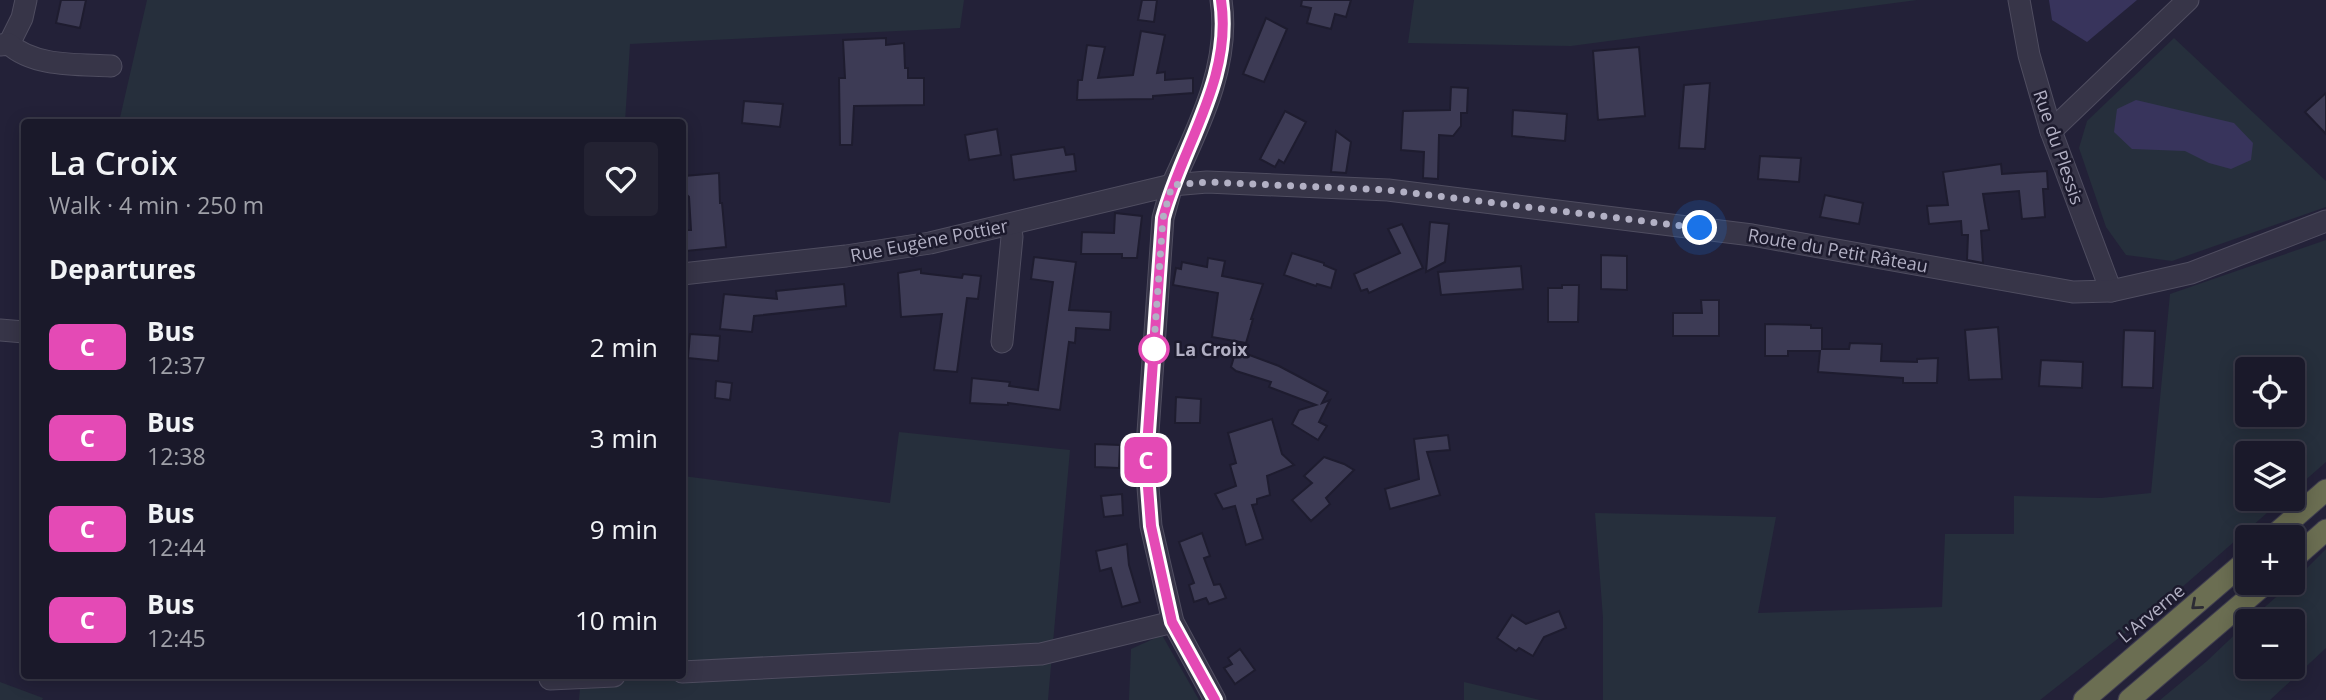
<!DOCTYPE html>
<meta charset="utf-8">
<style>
:root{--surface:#1a192a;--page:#232232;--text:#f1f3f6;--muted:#9fa0a8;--line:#383847}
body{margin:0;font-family:"Open Sans",sans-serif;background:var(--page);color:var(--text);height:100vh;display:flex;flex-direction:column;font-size:26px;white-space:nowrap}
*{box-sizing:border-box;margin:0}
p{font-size:23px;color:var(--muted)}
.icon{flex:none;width:38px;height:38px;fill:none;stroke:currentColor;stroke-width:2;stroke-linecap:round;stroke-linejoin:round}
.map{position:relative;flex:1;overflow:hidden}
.panel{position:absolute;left:21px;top:119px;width:665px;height:560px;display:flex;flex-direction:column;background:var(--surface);border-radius:7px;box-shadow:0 4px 18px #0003,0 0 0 2px var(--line)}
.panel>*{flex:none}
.badge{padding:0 14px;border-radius:10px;font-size:24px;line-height:46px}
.buttons{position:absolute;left:2235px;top:357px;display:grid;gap:14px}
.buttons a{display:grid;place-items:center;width:70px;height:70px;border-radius:7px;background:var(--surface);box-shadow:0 4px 18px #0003,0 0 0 2px var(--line);font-size:35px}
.you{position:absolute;width:35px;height:35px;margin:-18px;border:5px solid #fff;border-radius:50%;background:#1a73e8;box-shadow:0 0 0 10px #1a73e833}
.map>.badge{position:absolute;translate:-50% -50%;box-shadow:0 0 0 4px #fff}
h2{padding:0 28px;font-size:26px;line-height:63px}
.round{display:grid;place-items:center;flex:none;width:74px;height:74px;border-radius:7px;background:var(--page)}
.headline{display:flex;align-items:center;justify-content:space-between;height:119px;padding:0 28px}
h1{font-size:33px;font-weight:600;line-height:52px}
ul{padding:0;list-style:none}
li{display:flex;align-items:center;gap:21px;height:91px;padding:0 28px}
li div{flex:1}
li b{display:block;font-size:26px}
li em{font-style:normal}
li .badge{min-width:77px;font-weight:700;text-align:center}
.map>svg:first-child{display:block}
.green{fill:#262f3c;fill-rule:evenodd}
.water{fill:#38345c}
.building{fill:#3d3b55;stroke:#1e1c2f;stroke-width:2}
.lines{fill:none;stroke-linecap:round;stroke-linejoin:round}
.minor-casing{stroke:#4f4d60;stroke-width:23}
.tertiary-casing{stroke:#4f4d60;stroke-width:23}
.motorway-casing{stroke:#3f3d50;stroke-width:23}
.minor{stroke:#373548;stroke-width:21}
.tertiary{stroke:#373548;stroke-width:21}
.motorway{stroke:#6b6e52;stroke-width:21}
.oneway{stroke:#2c2b34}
.line-casing{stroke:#fff;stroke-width:16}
.line{stroke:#e44ab5;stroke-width:10}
.walk{stroke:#b2b0c4;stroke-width:7;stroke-dasharray:0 12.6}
.stop-dot{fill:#fff;stroke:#e44ab5;stroke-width:3.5}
.labels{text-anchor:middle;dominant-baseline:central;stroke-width:5;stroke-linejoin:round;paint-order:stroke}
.street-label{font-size:18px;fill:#b2b0c4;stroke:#1c1a2d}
.stop-label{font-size:18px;font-weight:bold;fill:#b2b0c4;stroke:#1c1a2d;text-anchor:start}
</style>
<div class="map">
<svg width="2326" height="700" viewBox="0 0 2326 700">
<rect width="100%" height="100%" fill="#232138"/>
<g class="green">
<path d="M147,0H964L960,28L630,44L625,122H119Z"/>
<path d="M1414,0H1917L1571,46L1408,43Z"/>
<path d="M2174,38L2326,181V207L2172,261L2126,255L2106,227L2079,148L2087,121Z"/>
<path d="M2326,240V462L2293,491L2292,453H2247V499H2283L2172,596L2040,700H1603V618L1595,513L1776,517L1758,613L1942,607L1945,534H2014V496L2101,498L2151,493L2170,294ZM2247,369H2292V415H2247Z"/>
<path d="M899,432L1070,450L1048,700H579L581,676H682L683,476L890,503Z"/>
<path d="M2326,549V648L2270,700H2160L2207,661L2247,623V667H2292V621H2249L2292,583Z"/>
<path d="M1162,635L1199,700H1129L1131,649Z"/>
<path d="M0,682L43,698L42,700H0Z"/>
<path d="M1464,682L1540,700H1464Z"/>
</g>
<g class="water">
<path d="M2049,0H2137L2087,42L2052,20Z"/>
<path d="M2136,100L2234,123L2253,143L2251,160L2231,169L2209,163L2185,151L2132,149L2114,132L2117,109Z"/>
</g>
<g class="building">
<path d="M61,0H86L80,28L56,23Z"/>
<path d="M1142,0H1157L1154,22L1138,20Z"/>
<path d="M1302,0H1351L1346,17L1335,14L1331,29L1307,23L1311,8L1301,6Z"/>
<path d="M1266,18L1287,29L1264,82L1243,74Z"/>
<path d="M1141,31L1165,35L1157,73L1165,72V80L1193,78V93L1153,96V99L1077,100L1078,80H1082L1087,45L1105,47L1098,78L1133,75Z"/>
<path d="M886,38V45L904,43L905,68H908V78H924V105L854,106L852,145H840L839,78H845L843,40Z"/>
<path d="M1639,47L1645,116L1598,120L1593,51Z"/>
<path d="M1710,83L1705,149L1679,148L1684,85Z"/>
<path d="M1451,87L1468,88L1467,113H1461V126L1453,136L1439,135L1438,179L1423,178L1424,152L1401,150L1403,111L1450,110Z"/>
<path d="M2326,93V134L2305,112Z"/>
<path d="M744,101L783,104L780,127L742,123Z"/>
<path d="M1513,110L1567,114L1565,141L1512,136Z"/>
<path d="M1285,111L1306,122L1284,163L1279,160L1275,167L1260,159Z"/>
<path d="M997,129L1001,155L969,160L965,135Z"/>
<path d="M1336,131L1351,142L1346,173L1331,172Z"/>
<path d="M1064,147L1066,155L1074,154L1076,171L1014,180L1011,155Z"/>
<path d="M1760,156L1801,158L1799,182L1758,179Z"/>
<path d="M2001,164L2002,174L2047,171L2048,189H2043L2045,217L2022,219L2019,191L1983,194L1989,230L1981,231L1983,263L1967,260L1968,235H1962L1961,221L1929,224L1927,206L1948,205L1943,172Z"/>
<path d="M719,173L720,203H722L726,247L686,251L687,230H691L689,197L684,192V176Z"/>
<path d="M1825,195L1863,203L1859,224L1820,217Z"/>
<path d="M1115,213L1142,216L1137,258H1122V254H1081L1082,232L1114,233Z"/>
<path d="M1430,222L1449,224L1445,262L1426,272Z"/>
<path d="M1402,224L1423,268L1369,293L1367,289L1361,291L1354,274L1400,253L1388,229Z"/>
<path d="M1292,253L1324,263V265L1336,270L1331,288L1317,284L1316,286L1284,275Z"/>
<path d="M1601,255L1627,256V290L1601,289Z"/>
<path d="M1034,257L1076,262L1069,310L1111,312L1110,330L1076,328L1075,343L1069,342L1060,410L1008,403V405L970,403L972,378L1010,382L1009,386L1038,390L1053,282L1031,279Z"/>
<path d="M1208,258L1225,261L1222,276L1263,284L1251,319H1253L1246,343L1212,337L1218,293L1173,285L1176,268L1181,269L1182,262L1207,267Z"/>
<path d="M1521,266L1523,289L1441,295L1438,272Z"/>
<path d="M921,269V273L962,278L963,274L981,276L978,299L967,298L957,372L934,370L942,314L901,317L898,273Z"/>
<path d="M844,284L846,306L754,316L752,332L720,329L724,294L777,299L776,291Z"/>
<path d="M1562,285H1579L1578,322H1548V288H1562Z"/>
<path d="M1701,300H1719V336H1673V313H1702Z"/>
<path d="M1765,324L1811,325V328H1822V349H1849L1850,343L1882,344L1881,361L1917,362V359L1938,358L1937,383H1903V378L1818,372L1820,351H1788V356H1765Z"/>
<path d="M1998,327L2002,379L1969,380L1965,330Z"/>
<path d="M2124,330L2155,331L2153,388L2122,387Z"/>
<path d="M690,334L720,336L718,361L688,358Z"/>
<path d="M1236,350L1279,366L1328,392L1322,403L1330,400L1319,422L1327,426L1318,440L1292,424L1299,410L1316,405L1269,387L1271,382L1236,371L1231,367Z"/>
<path d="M2041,360L2083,362L2082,388L2039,386Z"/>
<path d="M716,381L732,383L730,400L715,398Z"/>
<path d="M1176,397L1201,399L1200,423H1175Z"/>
<path d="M1272,419L1282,454L1294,465L1267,476L1270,495L1257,499V504L1252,505L1263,539L1246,545L1235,506L1223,509L1215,494L1236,486L1230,465L1236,463L1228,433Z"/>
<path d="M1448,435L1450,450L1427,452L1440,495L1390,509L1385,489L1419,479L1414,439Z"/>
<path d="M1095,444L1120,445L1119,468L1095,467Z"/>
<path d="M1324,457L1344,464L1354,470L1326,498L1330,504L1311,521L1292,500L1312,483L1304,476Z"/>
<path d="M1122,494L1123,515L1104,517L1101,496Z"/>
<path d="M1202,533L1210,556L1204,558L1214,585L1220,584L1226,598L1209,604L1206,598L1194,602L1189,585L1194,583L1179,542Z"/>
<path d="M1127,544L1129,565L1140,602L1122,607L1111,568L1100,571L1096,551Z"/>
<path d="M1559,611L1566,628L1544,637L1533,656L1519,648L1516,651L1497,638L1512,615L1526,624Z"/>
<path d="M1240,649L1255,670L1235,684L1224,668L1232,664L1228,658Z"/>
</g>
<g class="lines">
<defs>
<g id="minor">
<path d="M2019,0L2029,55L2051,131L2111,291"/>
<path d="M9,44L22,18L26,0"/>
<path d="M0,45L9,44C34,67 78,64 111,66"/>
<path d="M2051,131L2188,0"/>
<path d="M1172,185L1163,218L1146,461L1151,526L1173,622L1215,700"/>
<path d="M1002,342L1012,237L1010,225"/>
<path d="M682,672L1041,654L1173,622"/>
<path d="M550,679L614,676"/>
</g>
<g id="tertiary">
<path d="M1172,185C1198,128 1231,65 1221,0"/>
<path d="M682,274L846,256L930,243L1172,185L1207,182L1388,190L1752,235L2073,292L2111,291L2191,273L2326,221"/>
<path d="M0,330L24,332"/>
</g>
<g id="motorway">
<path d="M2272,537L2326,490"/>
<path d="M2292,560L2326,530"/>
<path d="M2084,700L2247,560"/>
<path d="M2129,700L2266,583"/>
</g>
</defs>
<use href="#minor" class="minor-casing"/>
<use href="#tertiary" class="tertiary-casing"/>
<use href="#motorway" class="motorway-casing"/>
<use href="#minor" class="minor"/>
<use href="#tertiary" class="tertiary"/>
<use href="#motorway" class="motorway"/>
</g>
<defs><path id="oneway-chevron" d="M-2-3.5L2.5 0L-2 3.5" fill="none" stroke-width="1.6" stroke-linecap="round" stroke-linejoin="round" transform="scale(1.75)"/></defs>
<use class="oneway" href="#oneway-chevron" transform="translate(2196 605) rotate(139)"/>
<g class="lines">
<defs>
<path id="line" d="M1215,700L1172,622L1151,526L1146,461L1163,218C1182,146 1233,79 1221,0"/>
</defs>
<use href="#line" class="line-casing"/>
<use href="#line" class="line"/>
<path class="walk" d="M1154,349L1153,358L1163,218L1172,185L1207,182L1388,190L1700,228"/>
</g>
<circle class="stop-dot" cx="1154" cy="349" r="14"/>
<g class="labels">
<g class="street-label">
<text transform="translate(2059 147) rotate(71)">Rue du Plessis</text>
<text transform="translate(929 240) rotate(-11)">Rue Eugène Pottier</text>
<text transform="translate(1838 250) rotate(10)">Route du Petit Râteau</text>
<text transform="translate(2151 613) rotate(-40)">L'Arverne</text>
</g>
<g class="stop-label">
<text x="1175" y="349">La Croix</text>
</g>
</g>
</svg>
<div class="buttons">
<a><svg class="icon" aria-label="locate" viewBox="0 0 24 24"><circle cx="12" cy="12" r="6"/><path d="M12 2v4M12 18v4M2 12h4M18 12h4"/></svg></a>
<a><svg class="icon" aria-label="layers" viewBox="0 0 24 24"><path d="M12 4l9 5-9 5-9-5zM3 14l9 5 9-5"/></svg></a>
<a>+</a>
<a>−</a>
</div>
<div class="you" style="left:1700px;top:228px"></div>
<b class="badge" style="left:1146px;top:460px;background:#e44ab5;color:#fff">C</b>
<section class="panel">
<div class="headline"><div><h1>La Croix</h1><p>Walk · 4 min · 250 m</p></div><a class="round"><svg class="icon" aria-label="heart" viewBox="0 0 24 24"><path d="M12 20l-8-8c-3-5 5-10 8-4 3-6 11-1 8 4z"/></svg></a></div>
<h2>Departures</h2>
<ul>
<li><span class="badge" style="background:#e44ab5;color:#fff">C</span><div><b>Bus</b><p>12:37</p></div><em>2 min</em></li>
<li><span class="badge" style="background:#e44ab5;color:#fff">C</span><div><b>Bus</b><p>12:38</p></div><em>3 min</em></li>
<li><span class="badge" style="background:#e44ab5;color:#fff">C</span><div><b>Bus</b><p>12:44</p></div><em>9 min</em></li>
<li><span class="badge" style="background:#e44ab5;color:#fff">C</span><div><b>Bus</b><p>12:45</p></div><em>10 min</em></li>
</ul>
</section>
</div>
